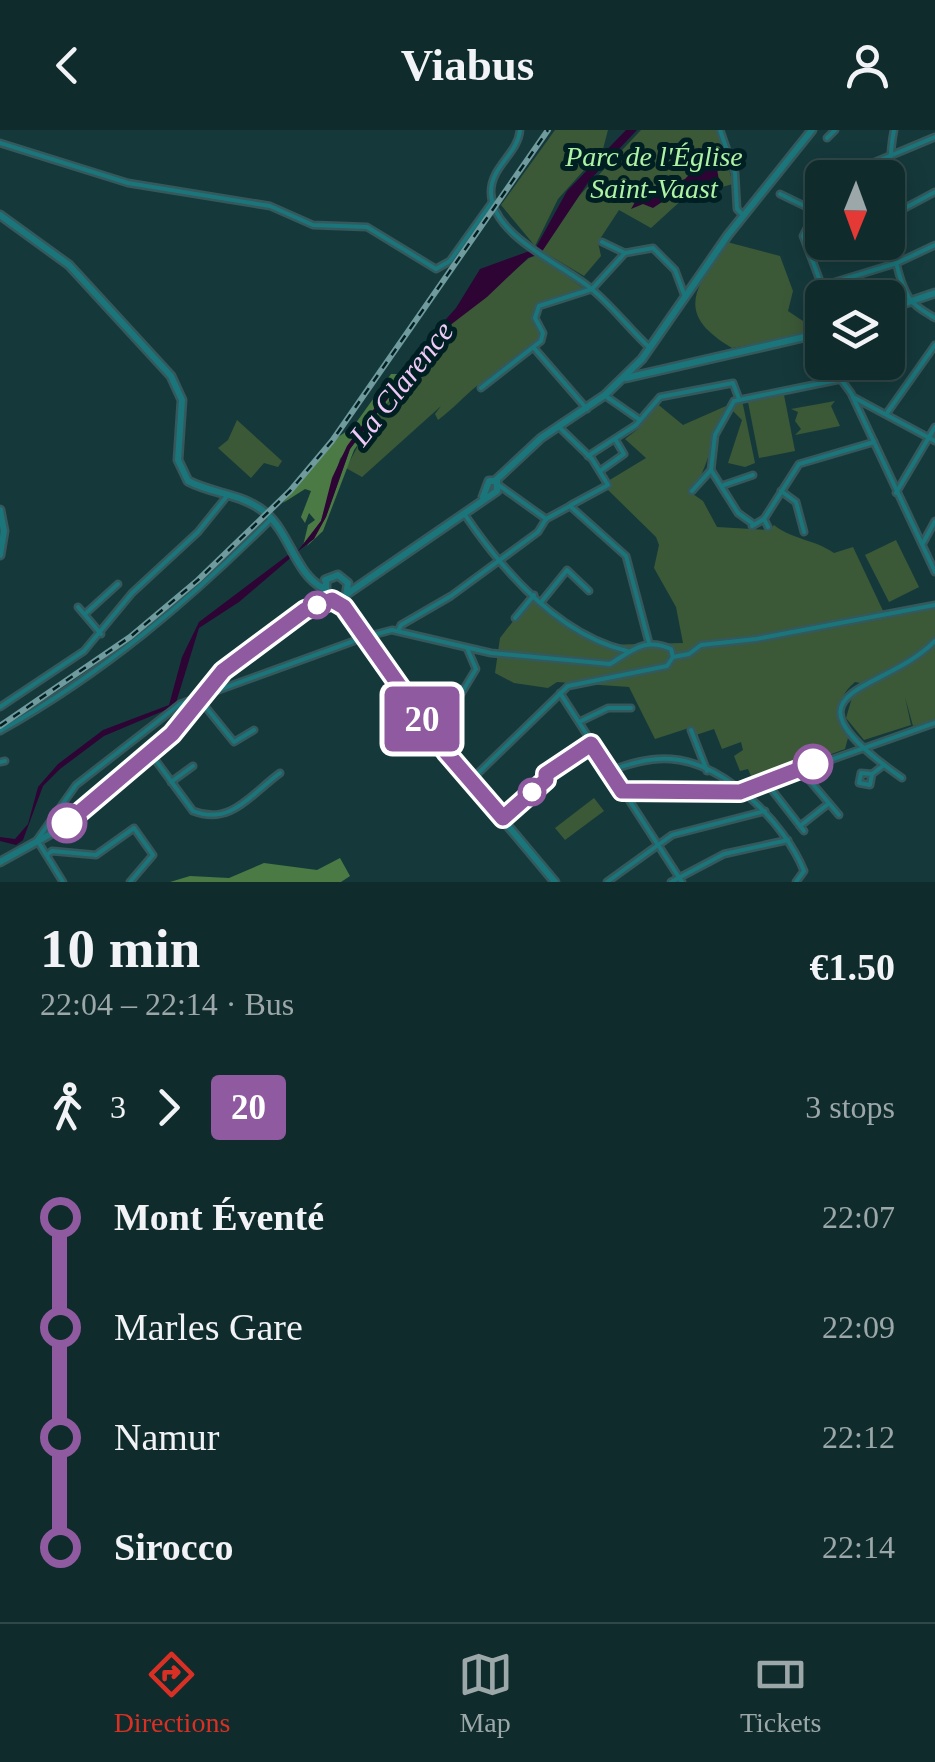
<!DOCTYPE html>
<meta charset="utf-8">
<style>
:root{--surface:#102b2c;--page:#1e3738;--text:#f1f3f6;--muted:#9ca7a9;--line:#304748;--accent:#d93025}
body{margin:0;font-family:Georgia,serif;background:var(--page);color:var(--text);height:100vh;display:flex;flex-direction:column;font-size:38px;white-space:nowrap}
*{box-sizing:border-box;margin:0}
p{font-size:32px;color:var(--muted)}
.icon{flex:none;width:55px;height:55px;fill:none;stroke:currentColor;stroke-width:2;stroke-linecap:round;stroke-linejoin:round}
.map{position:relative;height:752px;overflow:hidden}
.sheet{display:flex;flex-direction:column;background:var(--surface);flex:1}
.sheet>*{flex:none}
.badge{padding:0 20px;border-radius:8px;font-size:35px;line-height:65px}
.needle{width:65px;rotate:181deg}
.controls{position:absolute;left:805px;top:30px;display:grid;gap:20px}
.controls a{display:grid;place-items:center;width:100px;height:100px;border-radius:15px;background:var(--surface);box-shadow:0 5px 25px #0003,0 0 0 2px var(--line);font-size:50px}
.map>.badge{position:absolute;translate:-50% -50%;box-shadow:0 0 0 5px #fff}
.legs{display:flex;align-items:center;gap:15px;height:110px;padding:0 40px;font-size:32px}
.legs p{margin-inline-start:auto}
.overview{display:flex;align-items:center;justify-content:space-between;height:170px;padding:0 40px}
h1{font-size:55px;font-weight:700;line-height:75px}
ul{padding:0 40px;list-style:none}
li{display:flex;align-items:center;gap:35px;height:110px;font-size:38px}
li i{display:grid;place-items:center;width:15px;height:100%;margin:0 12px;background:currentColor}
li i::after{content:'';width:25px;height:25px;margin:-12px;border:8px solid;border-radius:50%;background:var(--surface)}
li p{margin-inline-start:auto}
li:first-child i{background:linear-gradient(#0000 50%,currentColor 0)}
li:last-child i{background:linear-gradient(currentColor 50%,#0000 0)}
header{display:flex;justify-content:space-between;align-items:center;height:130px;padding:0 40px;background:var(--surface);font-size:45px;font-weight:700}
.dock{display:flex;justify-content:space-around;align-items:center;height:140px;border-top:2px solid var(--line);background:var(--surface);font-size:28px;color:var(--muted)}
.dock a{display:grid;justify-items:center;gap:5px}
.dock .on{color:var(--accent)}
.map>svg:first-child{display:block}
.green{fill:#3b5937}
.forest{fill:#4b7a44}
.water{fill:#2e0435}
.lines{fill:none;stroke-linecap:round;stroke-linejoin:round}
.street-casing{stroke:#34585b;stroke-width:9}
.secondary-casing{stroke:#34585b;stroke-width:11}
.street{stroke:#1a767b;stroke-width:4}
.secondary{stroke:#1a767b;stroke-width:6}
.rail-casing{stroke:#709b9e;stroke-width:6}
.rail{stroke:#001f22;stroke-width:2.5;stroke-dasharray:8;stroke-linecap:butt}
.line-1-casing{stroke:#fff;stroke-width:22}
.line-1{stroke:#8f5aa0;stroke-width:15}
.stop-1-dot{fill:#fff;stroke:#8f5aa0;stroke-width:5}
.labels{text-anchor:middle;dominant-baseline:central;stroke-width:10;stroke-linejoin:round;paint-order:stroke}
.park-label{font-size:28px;font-style:italic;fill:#aef3a4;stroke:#001f22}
.water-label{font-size:30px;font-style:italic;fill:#f1c9f8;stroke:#001f22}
</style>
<header><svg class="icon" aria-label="back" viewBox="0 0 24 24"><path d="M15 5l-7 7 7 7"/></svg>Viabus<svg class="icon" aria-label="person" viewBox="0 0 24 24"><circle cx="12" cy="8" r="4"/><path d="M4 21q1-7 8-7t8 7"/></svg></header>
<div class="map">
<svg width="935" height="752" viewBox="0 0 935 752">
<rect width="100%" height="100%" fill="#15393b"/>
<g class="green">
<path d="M555,0H608L603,19L558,69L535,116L501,75Z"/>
<path d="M641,0H718L733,54L685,67L651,98L619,80L598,112L601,126L584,146L542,121L579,66Z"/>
<path d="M727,112L780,126L793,161L788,181L809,195L804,205L732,218C677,185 691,162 727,112Z"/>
<path d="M538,125L587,161L543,174L535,183L541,211L481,258L478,255C464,266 452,280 438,290L435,284L441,276L362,347L346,338L360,312L434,208L529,128Z"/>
<path d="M784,265L795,321L759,328L748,272Z"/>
<path d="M742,270L755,333L745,337L728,333L742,290L730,278Z"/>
<path d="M835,271L831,276L840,296L795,305L801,299L795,291L798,282L791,279Z"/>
<path d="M655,272L683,295L726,276C711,304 711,338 690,362L703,371L717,397L769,400L774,395C793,410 814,409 834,423L853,417L885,485L935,476V590L913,596L905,567L911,595L864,610L846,588L853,564L866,554L855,552C835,569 836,587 848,608L845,619L812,631L811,625L803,634L754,653L748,639L740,641L734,626L743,620L741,612L722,619L714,599L696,605L692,597L655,609L629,557L557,552L548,558L514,553L495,543L500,508L534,464L602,515L683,513L676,477L654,438L659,415L656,407L608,360V351L646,328L625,309L638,299Z"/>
<path d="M237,290L282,331L278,337L264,333L251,348L218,318L228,310Z"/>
<path d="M896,410L919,457L889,472L865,425Z"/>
<path d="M594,668L604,681L565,710L555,698Z"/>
</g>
<g class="forest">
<path d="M434,208L354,320L323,401L307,416L326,387L350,319Z"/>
<path d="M391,244H401L340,329L321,391L303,416L308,395L315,390L309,383L305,393L301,387L311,361L305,359L283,373L338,307L353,297Z"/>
<path d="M340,728L350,746L341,752H170L190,746L229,748L264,733L317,740Z"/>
</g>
<g class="water">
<path d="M626,0H637L589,51L541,123L528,128L487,167L432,209L350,319L326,387L314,409L297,422L321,391L332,348L347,316L411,228L456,178L480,139L535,119L567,61Z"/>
<path d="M714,19L719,51L683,58L653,78L643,74L631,79L639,65L685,49Z"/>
<path d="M292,422L294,425L239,472L199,498L175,576L104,606L60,639L43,656L23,710L16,715L0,711V707L15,709L28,694L38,657L58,634L103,600L169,575L182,527L199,492Z"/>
</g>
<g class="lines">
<defs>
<g id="street">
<path d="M520,0C518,24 491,36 491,62C491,105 561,134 589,157C611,174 629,199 650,218"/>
<path d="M720,0L735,43L737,79L743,85"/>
<path d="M894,0C886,40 887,135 910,169C915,177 927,183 935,188"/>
<path d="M827,8L835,0"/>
<path d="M0,13L128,53L270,76L313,95L367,97L436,139L450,131L493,71"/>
<path d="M837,48L935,7"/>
<path d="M780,64L815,81"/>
<path d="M822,69L803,106L822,156L811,208L822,225"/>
<path d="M888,87L935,62"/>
<path d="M602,112L625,123"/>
<path d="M809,115L822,110"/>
<path d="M822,156L897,133L935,115"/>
<path d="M534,218L587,279"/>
<path d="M828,232L851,263L935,442"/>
<path d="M481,258L541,211L543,203L535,188L539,176L592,159L625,123L653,118L675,140L684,164"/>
<path d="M607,267L640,290"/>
<path d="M853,267L935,311"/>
<path d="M887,283L935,215"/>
<path d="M558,296L592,329L608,355L571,375"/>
<path d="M588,326L636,295L660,267L733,253L739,269"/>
<path d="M711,340L738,383L752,393"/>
<path d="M600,341L624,324L615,309"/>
<path d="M724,355L753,345"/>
<path d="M500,356L546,389L570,376L626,426L649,513"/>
<path d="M692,361L711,340L715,305L734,271L842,249"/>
<path d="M781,361L796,372L804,402"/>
<path d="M896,363L935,297"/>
<path d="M465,385C503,441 559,505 627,521"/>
<path d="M764,389L799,334L874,312"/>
<path d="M752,396L764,389L768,397"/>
<path d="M923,413L935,391"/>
<path d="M542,471L567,440L589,461"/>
<path d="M78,477L101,504"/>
<path d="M85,484L118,454"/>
<path d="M515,488L534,465"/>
<path d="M398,501L401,495L451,466L538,402L546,389"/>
<path d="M673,527L689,524L701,515L756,509L935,475"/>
<path d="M560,563L682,752"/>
<path d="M200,570L234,612L254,600"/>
<path d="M0,577L84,521L132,463L198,402L227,366"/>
<path d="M579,592L608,578H631"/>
<path d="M691,600L707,641"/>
<path d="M0,601C102,544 189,471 271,389"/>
<path d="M435,607L476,539L467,518"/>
<path d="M151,624L193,681C231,696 251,664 280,643"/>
<path d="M0,632L5,631"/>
<path d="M800,639L839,685"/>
<path d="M609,641C628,634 650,627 671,629C725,633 785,693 804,741L796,752"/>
<path d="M872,644L861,643L859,653L870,655L872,644L884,635"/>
<path d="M902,648C771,556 881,566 935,511"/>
<path d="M470,651L568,556L667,536L673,527"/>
<path d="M765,651L804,701"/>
<path d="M171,652L193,636"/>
<path d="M622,661L740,662L935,593"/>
<path d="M503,688L546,644L591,613"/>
<path d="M800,696L828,674"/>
<path d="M47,725L52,721L96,725L134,698L153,725L130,752"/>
<path d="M63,752L37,710L76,655L180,574L365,507L392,500L491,523L610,534C632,521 644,507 671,519L673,527"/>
<path d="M607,752L672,705L765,681"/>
<path d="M671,752L724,724L788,710"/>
</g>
<g id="secondary">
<path d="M0,85L69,135L171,246L182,270L178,330L188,351C215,365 243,363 267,384C290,405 296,444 323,458"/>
<path d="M888,179L935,163"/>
<path d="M626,248L822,203"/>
<path d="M496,350L541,308L605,265L642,229L728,105L812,0"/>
<path d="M0,380L4,401L0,425"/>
<path d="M325,450L338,445L348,453L346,466L335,470"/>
<path d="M326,450V465L344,477L446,622L555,752"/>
<path d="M347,464L497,361V351H489L483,367"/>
<path d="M0,732L56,701L151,624L240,527L305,480L332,470"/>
</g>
</defs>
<use href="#street" class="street-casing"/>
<use href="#secondary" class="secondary-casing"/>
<use href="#street" class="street"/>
<use href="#secondary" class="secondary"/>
<defs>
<path id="rail" d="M0,596L130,507L198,450L290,361L332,311L548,0"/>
</defs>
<use href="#rail" class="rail-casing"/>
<use href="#rail" class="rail"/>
</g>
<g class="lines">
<defs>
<path id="line-1" d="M67,693L172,604L223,541L305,480L332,470L344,477L446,622L503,688L546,650V644L591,614L622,661L740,662L813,634"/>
</defs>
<use href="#line-1" class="line-1-casing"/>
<use href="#line-1" class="line-1"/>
</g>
<g class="stop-1-dot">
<circle cx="317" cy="475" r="12"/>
<circle cx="813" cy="634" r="18"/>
<circle cx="532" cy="662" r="12"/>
<circle cx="67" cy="693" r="18"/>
</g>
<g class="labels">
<g class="park-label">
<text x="654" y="26">Parc de l'Église<tspan x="654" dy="32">Saint-Vaast</tspan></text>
</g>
<g class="water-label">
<text transform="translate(401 253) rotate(-52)">La Clarence</text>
</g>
</g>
</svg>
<div class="controls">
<a><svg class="needle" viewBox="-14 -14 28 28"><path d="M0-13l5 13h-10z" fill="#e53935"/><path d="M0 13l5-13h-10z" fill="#9ca7a9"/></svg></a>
<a><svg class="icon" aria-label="layers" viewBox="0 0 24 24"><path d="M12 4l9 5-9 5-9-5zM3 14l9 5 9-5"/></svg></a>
</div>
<b class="badge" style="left:422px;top:589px;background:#8f5aa0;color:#fff">20</b>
</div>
<section class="sheet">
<div class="overview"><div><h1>10 min</h1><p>22:04 – 22:14 · Bus</p></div><b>€1.50</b></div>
<div class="legs"><svg class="icon" aria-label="walk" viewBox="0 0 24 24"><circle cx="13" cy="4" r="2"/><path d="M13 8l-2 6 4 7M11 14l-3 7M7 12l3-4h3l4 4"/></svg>3<svg class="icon" aria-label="forward" viewBox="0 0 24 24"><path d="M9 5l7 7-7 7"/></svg><b class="badge" style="background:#8f5aa0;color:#fff">20</b><p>3 stops</p></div>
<ul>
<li><i style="color:#8f5aa0"></i><b>Mont Éventé</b><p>22:07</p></li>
<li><i style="color:#8f5aa0"></i><span>Marles Gare</span><p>22:09</p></li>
<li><i style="color:#8f5aa0"></i><span>Namur</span><p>22:12</p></li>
<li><i style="color:#8f5aa0"></i><b>Sirocco</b><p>22:14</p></li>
</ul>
</section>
<nav class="dock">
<a class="on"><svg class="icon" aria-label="directions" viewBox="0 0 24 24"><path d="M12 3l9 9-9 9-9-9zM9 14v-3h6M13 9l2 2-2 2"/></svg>Directions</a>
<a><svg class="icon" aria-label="map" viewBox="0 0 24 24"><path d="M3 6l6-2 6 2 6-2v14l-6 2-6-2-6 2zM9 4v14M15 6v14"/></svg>Map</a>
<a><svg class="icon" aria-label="tickets" viewBox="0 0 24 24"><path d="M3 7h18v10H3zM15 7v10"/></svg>Tickets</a>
</nav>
